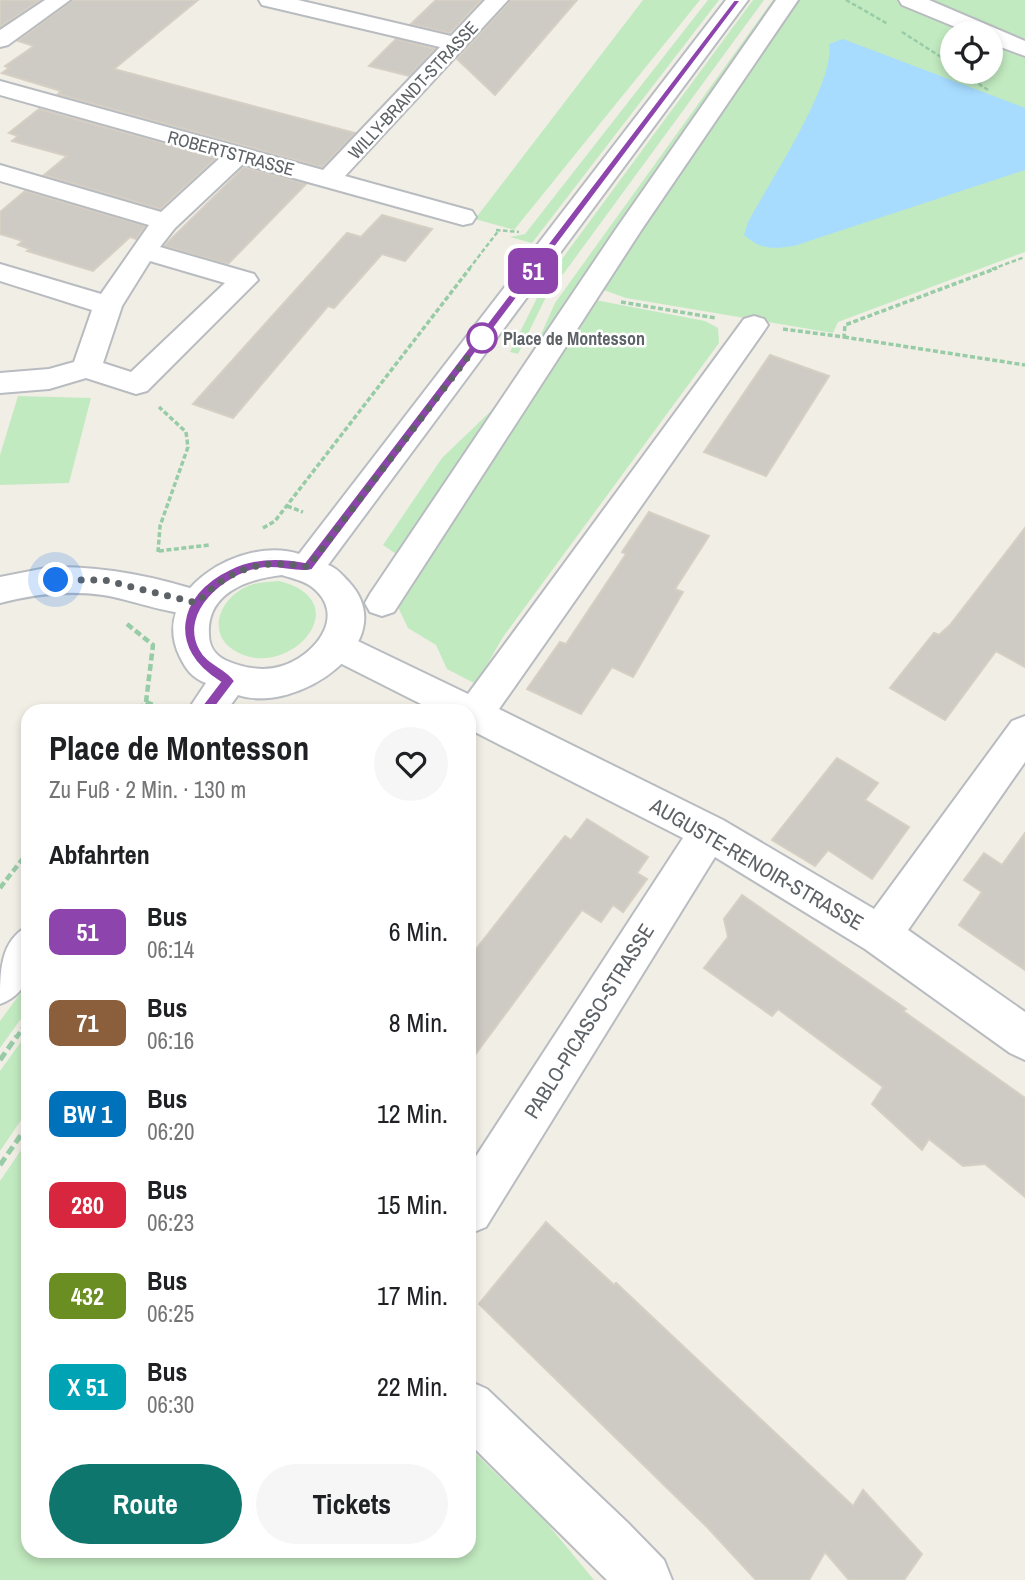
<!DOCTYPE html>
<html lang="de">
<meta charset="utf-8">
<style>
:root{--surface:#fff;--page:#f6f6f6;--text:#202124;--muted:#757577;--accent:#0f766e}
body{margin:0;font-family:"Archivo Narrow",sans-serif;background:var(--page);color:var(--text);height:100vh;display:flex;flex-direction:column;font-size:26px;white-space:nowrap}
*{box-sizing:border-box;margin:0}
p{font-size:23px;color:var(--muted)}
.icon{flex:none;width:38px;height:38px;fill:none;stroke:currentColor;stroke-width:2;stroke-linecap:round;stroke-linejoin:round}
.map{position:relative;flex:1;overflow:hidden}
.drawer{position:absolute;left:21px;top:704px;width:455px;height:854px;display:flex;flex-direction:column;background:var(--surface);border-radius:21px;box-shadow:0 4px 10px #0003}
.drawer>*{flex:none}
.badge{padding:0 14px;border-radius:10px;font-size:24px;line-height:46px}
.buttons{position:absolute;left:940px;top:21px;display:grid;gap:14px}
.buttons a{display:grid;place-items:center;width:63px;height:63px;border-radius:50%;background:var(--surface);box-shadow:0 4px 10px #0003;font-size:35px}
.you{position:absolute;width:35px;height:35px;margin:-18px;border:5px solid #fff;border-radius:50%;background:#1a73e8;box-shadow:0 0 0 10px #1a73e833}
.map>.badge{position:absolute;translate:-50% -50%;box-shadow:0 0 0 4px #fff}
h2{padding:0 28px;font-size:26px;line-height:63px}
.round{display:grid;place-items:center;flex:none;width:74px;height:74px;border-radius:37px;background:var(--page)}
.head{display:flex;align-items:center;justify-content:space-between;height:119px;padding:0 28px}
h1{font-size:33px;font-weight:700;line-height:52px}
.button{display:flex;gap:14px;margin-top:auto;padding:14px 28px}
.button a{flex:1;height:80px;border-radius:42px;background:var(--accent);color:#fff;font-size:28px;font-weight:700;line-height:80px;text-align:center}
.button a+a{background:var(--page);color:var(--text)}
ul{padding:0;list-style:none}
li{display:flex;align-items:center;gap:21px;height:91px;padding:0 28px}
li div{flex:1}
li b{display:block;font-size:26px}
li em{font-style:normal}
li .badge{min-width:77px;font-weight:700;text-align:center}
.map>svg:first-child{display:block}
.green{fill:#c2eac0}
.water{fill:#a7dcff}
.building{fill:#cecac4;stroke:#d6cfc3;stroke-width:2}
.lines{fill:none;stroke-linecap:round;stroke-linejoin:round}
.street-casing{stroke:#b8bcc0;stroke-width:4}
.secondary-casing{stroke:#b9bdc2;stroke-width:4}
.path-far3{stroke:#98cca6;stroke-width:2.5;stroke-dasharray:4.5 2.5;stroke-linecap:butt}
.path-far2{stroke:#98cca6;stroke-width:3.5;stroke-dasharray:5 2.5;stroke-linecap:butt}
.path-far1{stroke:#98cca6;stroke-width:4.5;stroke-dasharray:7 3.5;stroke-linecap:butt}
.path{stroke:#98cca6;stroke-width:5;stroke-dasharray:9 4.5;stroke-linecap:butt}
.street{fill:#fff;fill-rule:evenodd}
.secondary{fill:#fff;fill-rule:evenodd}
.line{fill:#8e44ad;stroke:#fff;stroke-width:2}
.walk{stroke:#5d6267;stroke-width:7;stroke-dasharray:0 12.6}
.stop-dot{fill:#fff;stroke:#8e44ad;stroke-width:3.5}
.labels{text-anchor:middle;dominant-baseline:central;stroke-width:5;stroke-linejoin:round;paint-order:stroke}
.far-street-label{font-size:18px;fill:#5d6267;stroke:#fff}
.far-stop-label{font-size:18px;font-weight:bold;fill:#5d6267;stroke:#fff;text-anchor:start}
.street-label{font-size:21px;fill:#5d6267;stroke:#fff}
</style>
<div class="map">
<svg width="1025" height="1580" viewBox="0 0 1025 1580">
<rect width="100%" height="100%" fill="#f1eee6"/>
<g class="green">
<path d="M643,0H700L514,230L475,219Z"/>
<path d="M708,0H719L532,243L510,237L525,234Z"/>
<path d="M753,0H764L545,299L518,354L510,352L545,282Z"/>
<path d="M773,0H784L402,558L383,545L442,458L493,409L535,348L555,303Z"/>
<path d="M794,0H903L979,33H952V72H990L991,38L1025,53V252L838,322L833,333L626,298L598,288Z"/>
<path d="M930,0H1025V45L928,2Z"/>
<path d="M590,299L705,321L718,328L719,343L503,637L476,684L447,669L436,645L408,628L394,599Z"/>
<path d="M18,396L91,398L69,483L0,485V455Z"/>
<path d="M279,581C360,601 290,681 237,652C205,635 219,598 248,586C258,582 268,582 279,581Z"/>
<path d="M28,983V1009L0,1048V1021Z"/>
<path d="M28,1032V1110L0,1151V1071Z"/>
<path d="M28,1140V1550H469V1447L546,1522L594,1580H0V1181Z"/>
</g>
<path class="water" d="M843,39L1025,108V170L794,246C772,249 761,250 744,235L748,222C768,185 836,82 829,44Z"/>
<g class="building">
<path d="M0,0H40L0,27Z"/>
<path d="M73,0H198L114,69L355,133L322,167L58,94L61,91L2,73L9,68L5,66L34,46L18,41Z"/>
<path d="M436,0H481L450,33L411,24Z"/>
<path d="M511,0H577L495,95L457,59Z"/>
<path d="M396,39L435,49L409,76L369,66Z"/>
<path d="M39,109L216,158L160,209L44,175L67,156L12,141L18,136L9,133Z"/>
<path d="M244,167L306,184L228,264L164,246Z"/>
<path d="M25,191L145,226L136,239L130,237L93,271L27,251L30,249L18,245L23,241L0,234V212Z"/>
<path d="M382,215L432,229L405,261L382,254L334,308L328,306L233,418L193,404L347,233L361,237Z"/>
<path d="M770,355L829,376L766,476L704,452Z"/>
<path d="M649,512L709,536L675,589L683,592L633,677L612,667L581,714L527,689L560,642L566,644L626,554L622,552Z"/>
<path d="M1025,528V667L996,651L945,720L890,688L934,633L939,635L950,625Z"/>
<path d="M837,758L878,783L865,800L909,827L872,879L828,850L815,866L772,840Z"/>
<path d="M587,819L648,857L637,873L647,879L623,912L613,905L601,922L582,910L469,1063V958L565,836L571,840Z"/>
<path d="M1025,833V970L959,925L982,892L964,880L984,853L1002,865Z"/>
<path d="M742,895L906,1009L903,1011L1025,1098V1197L985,1164L963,1166L929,1139L922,1150L872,1104L883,1087L778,1009L772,1016L704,968L728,937L724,919Z"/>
<path d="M546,1222L614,1285L616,1283L853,1506L863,1490L922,1554L904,1580H849L825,1552L809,1580H756L708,1528L479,1304Z"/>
</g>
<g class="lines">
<defs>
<g id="street">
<path d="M45,0H70L8,45L0,47V30Z"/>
<path d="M259,0H298L451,36L485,0H508L345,176L472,211L476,217L472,223L463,225L243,164L175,228L160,247L254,274L258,280L147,391L136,394L86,378L49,389L0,393V373L49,369L74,362L92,310L0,281V264L101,294L149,225L0,181V165L161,212L221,157L0,95V81L323,170L440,47L262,5ZM150,261L225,283L131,372L103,363L122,306Z"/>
<path d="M776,0H798L642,229L394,612L382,616L370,612L365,603L370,594L616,229Z"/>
<path d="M899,0H929L1025,41V56L990,43V33H970L902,5Z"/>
<path d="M754,316L764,319L768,325L764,331L499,709L723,820L874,909L1012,721L1025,716V762L908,930L1025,1012V1060L1010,1053L865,949L715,857L486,1227L469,1234V1167L683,838L469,729V710H433L326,656L321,646L326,636L339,632L468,694L744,319Z"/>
<path d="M51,567C105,566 158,577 209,594L214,603L209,612C184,621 132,599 103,595C68,590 34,594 0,603V577Z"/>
<path d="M469,1381L487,1389L628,1523L664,1560L672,1580H607L469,1443Z"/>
</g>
<g id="secondary">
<path d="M726,0H748L328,565C337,568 342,575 349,582C404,642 297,715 238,695L227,710H188L206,683C192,678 186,669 180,657C147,591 243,535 299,554ZM282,575C291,578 305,581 312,587C348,615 315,656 282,666C264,672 242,668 225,660C215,655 209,646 209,635C206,593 247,579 282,575Z"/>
<path d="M28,926C28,960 37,990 0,1004C0,971 0,941 28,926Z"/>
</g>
</defs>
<use href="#street" class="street-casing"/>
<use href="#secondary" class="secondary-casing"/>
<g class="path-far3">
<path d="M846,0L888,24"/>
<path d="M902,32L952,64"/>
<path d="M961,72L988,90"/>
<path d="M496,230L519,232"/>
<path d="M469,269L499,230"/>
<path d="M992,269L1025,257"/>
</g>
<g class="path-far2">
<path d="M621,302L716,318"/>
<path d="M783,329L844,337L845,325L997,268"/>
<path d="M844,337L1025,365"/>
<path d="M287,506L303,512"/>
<path d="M263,528L275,521L470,268"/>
<path d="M159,551L209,545"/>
<path d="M158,552L160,526L188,447L186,432L159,407"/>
</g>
<g class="path-far1">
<path d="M127,624L153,645L146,702L139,710"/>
<path d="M146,702L167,710"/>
<path d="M315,708L338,710"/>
<path d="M0,888L28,852"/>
<path d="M16,1038L28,1021"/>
</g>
<g class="path">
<path d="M0,1060L17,1036"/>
<path d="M0,1165L28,1125"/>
</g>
<use href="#street" class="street"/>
<use href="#secondary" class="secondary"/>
</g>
<path class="line" d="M734,0H741L312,570C296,574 277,565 259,569C226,575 180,612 200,649C208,665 226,667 235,681L210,714H201V707L220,682C166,650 176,594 230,569C254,557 280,557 305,562Z"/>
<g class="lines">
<path class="walk" d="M56,580H104L197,603C228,568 263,558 308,567L489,329L482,338"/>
</g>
<circle class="stop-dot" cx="482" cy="338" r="14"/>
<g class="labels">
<g class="far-street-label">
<text transform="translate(413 90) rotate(-47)">WILLY-BRANDT-STRASSE</text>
<text transform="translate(231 153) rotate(15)">ROBERTSTRASSE</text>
</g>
<g class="far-stop-label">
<text x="503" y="338">Place de Montesson</text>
</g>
<g class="street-label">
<text transform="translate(757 864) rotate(30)">AUGUSTE-RENOIR-STRASSE</text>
<text transform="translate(589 1021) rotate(-58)">PABLO-PICASSO-STRASSE</text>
</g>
</g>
</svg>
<div class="buttons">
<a><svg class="icon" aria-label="locate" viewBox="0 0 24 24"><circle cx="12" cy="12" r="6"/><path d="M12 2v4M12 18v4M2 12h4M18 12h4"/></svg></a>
</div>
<div class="you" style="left:56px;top:580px"></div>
<b class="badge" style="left:533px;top:271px;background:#8e44ad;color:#fff">51</b>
<section class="drawer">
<div class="head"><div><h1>Place de Montesson</h1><p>Zu Fuß · 2 Min. · 130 m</p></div><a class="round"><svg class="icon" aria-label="heart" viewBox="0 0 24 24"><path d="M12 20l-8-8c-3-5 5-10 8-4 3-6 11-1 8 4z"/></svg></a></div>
<h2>Abfahrten</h2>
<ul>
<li><span class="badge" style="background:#8e44ad;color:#fff">51</span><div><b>Bus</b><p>06:14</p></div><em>6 Min.</em></li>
<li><span class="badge" style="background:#8b5e3c;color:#fff">71</span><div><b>Bus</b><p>06:16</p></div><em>8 Min.</em></li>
<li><span class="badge" style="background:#0072bc;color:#fff">BW 1</span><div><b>Bus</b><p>06:20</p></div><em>12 Min.</em></li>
<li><span class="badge" style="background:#d7263d;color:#fff">280</span><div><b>Bus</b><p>06:23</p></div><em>15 Min.</em></li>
<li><span class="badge" style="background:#6b8e23;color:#fff">432</span><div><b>Bus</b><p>06:25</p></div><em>17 Min.</em></li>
<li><span class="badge" style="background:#00a3b4;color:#fff">X 51</span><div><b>Bus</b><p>06:30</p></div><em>22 Min.</em></li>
</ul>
<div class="button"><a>Route</a><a>Tickets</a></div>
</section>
</div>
